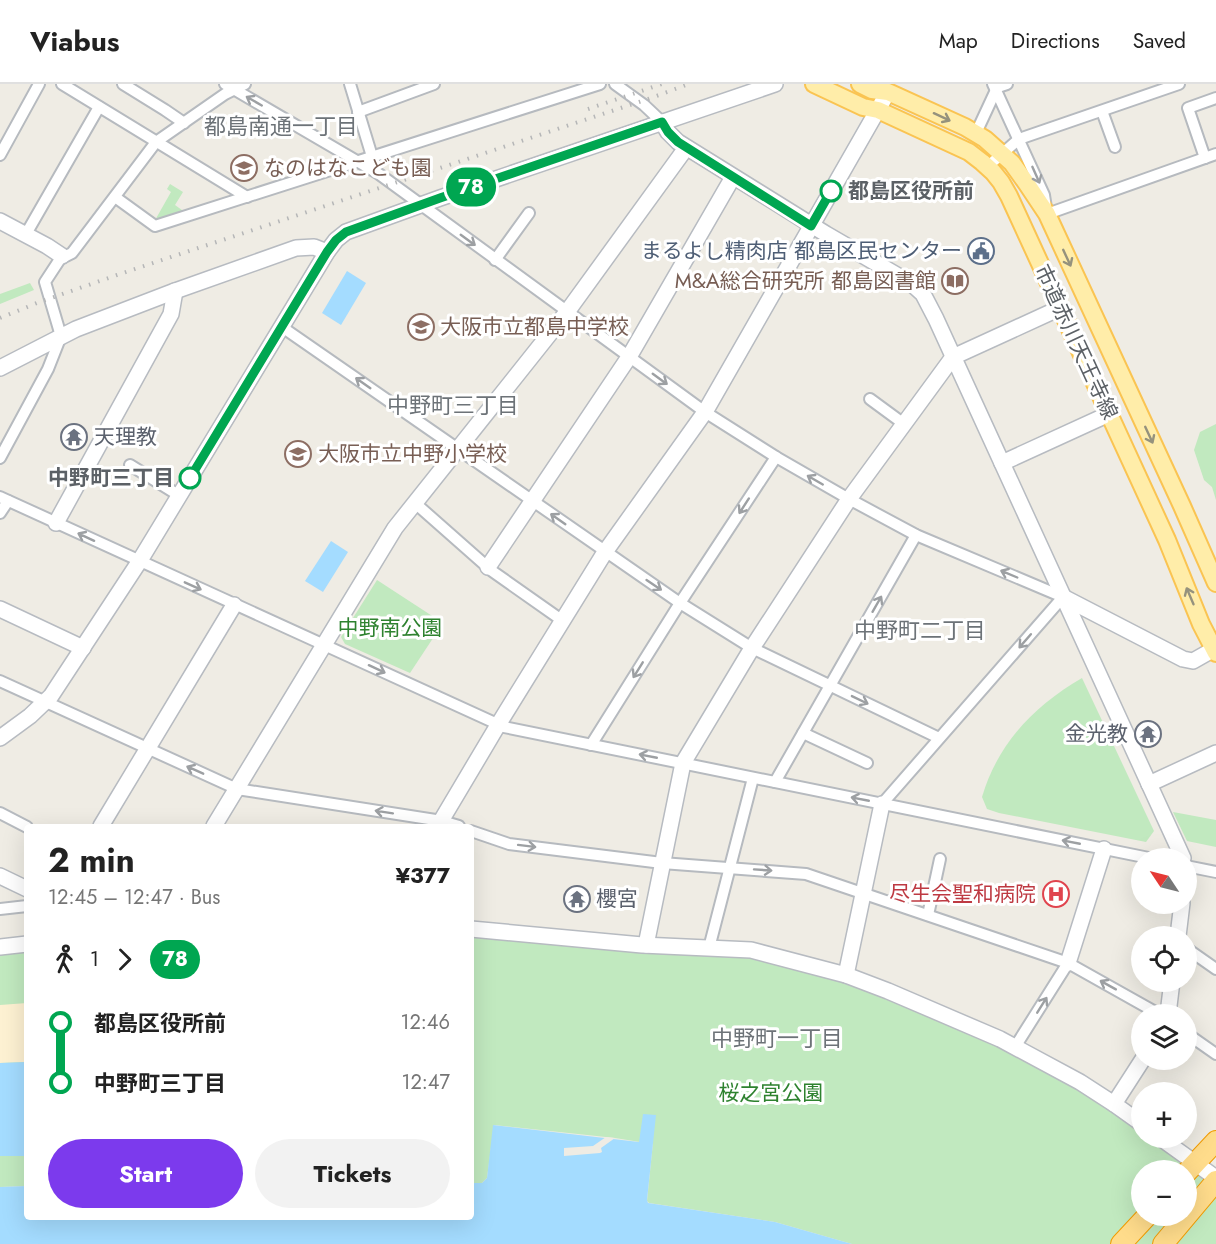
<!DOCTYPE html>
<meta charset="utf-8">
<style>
:root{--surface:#fff;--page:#f2f2f2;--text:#222;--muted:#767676;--line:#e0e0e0;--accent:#7c3aed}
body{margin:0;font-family:Jost,"Noto Sans JP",sans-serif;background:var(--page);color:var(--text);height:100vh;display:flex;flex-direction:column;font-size:22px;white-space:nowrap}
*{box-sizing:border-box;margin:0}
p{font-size:20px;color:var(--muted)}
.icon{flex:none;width:33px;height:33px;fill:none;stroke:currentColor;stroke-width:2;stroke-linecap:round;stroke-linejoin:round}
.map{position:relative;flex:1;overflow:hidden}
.details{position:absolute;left:24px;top:740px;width:450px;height:396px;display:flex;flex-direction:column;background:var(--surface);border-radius:6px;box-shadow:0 6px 24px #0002}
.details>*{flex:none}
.badge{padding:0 12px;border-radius:20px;font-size:21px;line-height:39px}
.needle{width:39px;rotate:305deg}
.tools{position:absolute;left:1131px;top:764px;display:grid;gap:12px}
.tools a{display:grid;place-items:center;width:66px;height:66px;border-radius:50%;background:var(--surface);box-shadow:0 6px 24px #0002;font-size:30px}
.map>.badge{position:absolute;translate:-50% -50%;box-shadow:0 0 0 3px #fff}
.legs{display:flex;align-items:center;gap:9px;height:66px;padding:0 24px;font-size:20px}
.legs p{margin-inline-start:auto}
.headline{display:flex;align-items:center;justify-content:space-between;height:102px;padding:0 24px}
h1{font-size:33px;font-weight:700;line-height:45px}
.action{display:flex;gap:12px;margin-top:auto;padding:12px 24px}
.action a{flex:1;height:69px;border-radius:36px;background:var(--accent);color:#fff;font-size:24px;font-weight:700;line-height:69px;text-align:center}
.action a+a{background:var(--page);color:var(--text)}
ul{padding:0 24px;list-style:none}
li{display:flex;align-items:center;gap:21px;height:60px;font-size:22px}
li i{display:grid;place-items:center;width:9px;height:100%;margin:0 8px;background:currentColor}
li i::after{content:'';width:15px;height:15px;margin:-8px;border:4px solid;border-radius:50%;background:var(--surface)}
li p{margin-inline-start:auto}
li:first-child i{background:linear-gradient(#0000 50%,currentColor 0)}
li:last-child i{background:linear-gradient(currentColor 50%,#0000 0)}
header{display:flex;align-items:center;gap:36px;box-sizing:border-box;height:84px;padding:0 30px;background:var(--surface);border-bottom:2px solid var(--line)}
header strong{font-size:28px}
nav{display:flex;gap:33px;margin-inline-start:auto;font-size:21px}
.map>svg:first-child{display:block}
.green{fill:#c1e9bf;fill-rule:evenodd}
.sand{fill:#fdf1d2}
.water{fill:#a4dcff}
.pier{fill:#efece4}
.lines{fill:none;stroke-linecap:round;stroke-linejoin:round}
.street-casing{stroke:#b6babf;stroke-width:14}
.secondary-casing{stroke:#b7bbc1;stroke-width:18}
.primary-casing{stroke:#fac452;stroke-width:20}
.highway-casing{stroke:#f39c00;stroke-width:22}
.street{stroke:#fff;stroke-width:10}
.secondary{stroke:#fff;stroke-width:15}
.primary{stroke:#ffeda9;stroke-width:16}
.highway{stroke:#ffdc8b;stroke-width:20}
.rail{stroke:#b5b6b7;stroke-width:4;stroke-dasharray:1.5 8;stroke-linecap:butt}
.oneway{stroke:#9da0a3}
.oneway2{stroke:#95927d}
.line-1-casing{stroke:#fff;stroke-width:14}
.line-1{stroke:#00a651;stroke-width:9}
.stop-1-dot{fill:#fff;stroke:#00a651;stroke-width:3}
.labels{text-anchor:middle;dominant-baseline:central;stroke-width:6;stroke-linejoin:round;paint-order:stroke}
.education-label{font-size:21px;fill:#785e54;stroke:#fff;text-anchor:start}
.stop-label{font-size:21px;font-weight:bold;fill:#5c6166;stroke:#fff;text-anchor:start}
.service-label{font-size:21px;fill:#4e5e75;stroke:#fff;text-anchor:end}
.street-label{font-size:21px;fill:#5c6166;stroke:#fff}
.worship-label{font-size:21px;fill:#5b616d;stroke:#fff;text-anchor:start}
.park-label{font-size:21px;fill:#2e822f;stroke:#fff}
.health-label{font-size:21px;fill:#be3a42;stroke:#fff;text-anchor:end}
.neighbourhood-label{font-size:22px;fill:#6d7378;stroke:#fff}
</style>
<header>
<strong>Viabus</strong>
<nav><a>Map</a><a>Directions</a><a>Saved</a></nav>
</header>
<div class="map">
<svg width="1216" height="1160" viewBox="0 0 1216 1160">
<rect width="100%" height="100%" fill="#efece4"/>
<g class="green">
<path d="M170,100L183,108L175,121L186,129L154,138L171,108L167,105Z"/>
<path d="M30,199L34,206L0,220V210Z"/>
<path d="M1216,340V416L1212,403L1204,396L1194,366L1200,348Z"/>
<path d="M377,496L443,539L410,589L345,560L341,553Z"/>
<path d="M1082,594L1154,747L1146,758L999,729L987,725L982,713C998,659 1034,622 1082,594Z"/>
<path d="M1173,728L1216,736V763L1187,757Z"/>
<path d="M471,852L755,873L832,894L891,917L995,961L1065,998L1098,1018L1141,1050L1142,1053H1146L1216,1105V1160H852L775,1138L649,1119L647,1117L653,1058H640L615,1054L494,1041L487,1094L482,1099H471ZM1142,1086H1186V1131H1142Z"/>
<path d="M27,867V1102L0,1103V870Z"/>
</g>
<path class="sand" d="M27,919V978L0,979V921Z"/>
<g class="water">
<path d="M347,187L366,199L341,241L322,229Z"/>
<path d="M331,457L348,468L323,508L305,497Z"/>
<path d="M27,978V1072H0V979Z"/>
<path d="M643,1030L656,1031L647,1116L648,1119L775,1138L852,1160H0V1103L27,1102V1132H471V1099H482L487,1094L493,1041L639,1058Z"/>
</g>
<path class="pier" d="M606,1053L615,1054L601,1064L602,1068L600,1069L564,1072V1064L593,1062Z"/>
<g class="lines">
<defs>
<g id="street">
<path d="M62,0L247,113"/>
<path d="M123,0L165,26L184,39"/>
<path d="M225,0L379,90L705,328L776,373L849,415L916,451L1063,513L882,720"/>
<path d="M350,0L374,79"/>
<path d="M615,0L644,21L662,38"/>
<path d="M993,0L1044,111L1047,130L1216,70"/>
<path d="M995,4L1007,0"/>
<path d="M1102,27L1115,63"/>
<path d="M358,28L434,0"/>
<path d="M976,49L996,6"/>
<path d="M0,71L39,0"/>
<path d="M1205,74L1188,24L1216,14"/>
<path d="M987,83L1019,55L1179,0"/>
<path d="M115,113L155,142L600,0"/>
<path d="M26,150L99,23"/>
<path d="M495,176L529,129"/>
<path d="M282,243L680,519L752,564L939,654"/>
<path d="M870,315L904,340"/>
<path d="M0,374L48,285L61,252L45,198L62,172H66L72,169L156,58L225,10L245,0"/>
<path d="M130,381L180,412"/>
<path d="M0,413L504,643L1149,774"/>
<path d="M415,419L492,487L563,537"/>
<path d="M0,429L8,417"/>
<path d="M0,597L237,705L442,737L459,742"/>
<path d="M803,649L867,679"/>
<path d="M591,661L680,519L776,373"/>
<path d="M775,698L916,451"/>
<path d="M0,729L27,743"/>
<path d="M471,747L509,760L662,779L806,790L1068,879L1159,930"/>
<path d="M1186,782L1216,788"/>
<path d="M0,825L27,822"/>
<path d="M928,831L940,775"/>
<path d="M709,864L753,694"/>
<path d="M1186,864L1216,885"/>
<path d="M1186,949L1216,970"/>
<path d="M1015,963L1068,879"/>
</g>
<g id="secondary">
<path d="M662,38L668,48L678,58L826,150L912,200L923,210L936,235L1183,774"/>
<path d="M0,137L47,162L62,172"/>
<path d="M0,284L76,245L175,207L296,164L314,163L327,168"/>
<path d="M1002,379L1109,330"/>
<path d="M56,439L171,230L175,207"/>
<path d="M488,483L629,273L733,93"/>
<path d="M1063,513L1183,575L1193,577L1216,564"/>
<path d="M0,525L83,564"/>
<path d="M0,654L30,632L51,612L139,478L327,168L336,156L346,148L440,114L775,0"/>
<path d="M1149,700L1216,669"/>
<path d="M101,742L234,521"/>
<path d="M214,742L395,444L567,228L686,64"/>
<path d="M438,742L498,641L605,468L705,328L888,8"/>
<path d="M0,792L27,805"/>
<path d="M471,845L642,861L751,866L846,891L888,907L1000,955L1080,998L1114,1020L1142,1040"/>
<path d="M1178,852L1182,819"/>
<path d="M646,861L683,679L752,564L849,415L953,273L1060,224"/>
<path d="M0,863L27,860"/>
<path d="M1068,879L1104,765"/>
<path d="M846,891L882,720"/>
<path d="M1168,930L1172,897"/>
<path d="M1114,1020L1143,975"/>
<path d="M1159,1053L1216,1094"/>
</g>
<g id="primary">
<path d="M814,0L863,23L878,26L969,68L982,78L993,88L1001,98L1009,112L1167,456L1201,540L1216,569"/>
<path d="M860,0L872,6L888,8L965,43L985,55L1012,79L1027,100L1047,130L1182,422L1216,499"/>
</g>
<g id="highway">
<path d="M1186,1089L1216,1057"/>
<path d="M1121,1160L1148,1131"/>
<path d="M1163,1160L1216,1097"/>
</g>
</defs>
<use href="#street" class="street-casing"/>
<use href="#secondary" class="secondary-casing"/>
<use href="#primary" class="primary-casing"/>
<use href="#highway" class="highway-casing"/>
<use href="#street" class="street"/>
<use href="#secondary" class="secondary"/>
<use href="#primary" class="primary"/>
<use href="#highway" class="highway"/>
<g class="rail">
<path d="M588,25L662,0"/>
<path d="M0,234L37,219L117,191L648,15L689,0"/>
</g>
</g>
<defs><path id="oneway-shaft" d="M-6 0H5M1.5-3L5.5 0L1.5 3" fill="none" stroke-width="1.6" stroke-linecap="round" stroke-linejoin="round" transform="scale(1.5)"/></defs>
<g class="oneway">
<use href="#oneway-shaft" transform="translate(254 17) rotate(-150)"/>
<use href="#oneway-shaft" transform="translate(1036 91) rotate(66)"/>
<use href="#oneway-shaft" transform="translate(468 156) rotate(36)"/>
<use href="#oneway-shaft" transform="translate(660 295) rotate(36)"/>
<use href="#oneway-shaft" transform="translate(363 299) rotate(-145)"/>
<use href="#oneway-shaft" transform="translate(815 396) rotate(-150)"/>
<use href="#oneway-shaft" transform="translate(744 422) rotate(123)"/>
<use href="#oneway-shaft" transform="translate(558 435) rotate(-145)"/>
<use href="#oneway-shaft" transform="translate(86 453) rotate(-155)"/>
<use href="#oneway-shaft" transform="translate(1009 490) rotate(-157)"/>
<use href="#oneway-shaft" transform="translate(654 501) rotate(34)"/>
<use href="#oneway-shaft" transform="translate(193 502) rotate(24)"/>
<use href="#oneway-shaft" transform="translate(877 520) rotate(-60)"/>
<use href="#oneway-shaft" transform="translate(1025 557) rotate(131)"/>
<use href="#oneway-shaft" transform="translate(377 585) rotate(25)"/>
<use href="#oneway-shaft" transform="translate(638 586) rotate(122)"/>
<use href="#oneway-shaft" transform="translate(860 616) rotate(26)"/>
<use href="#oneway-shaft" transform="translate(648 672) rotate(-169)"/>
<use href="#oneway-shaft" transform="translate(195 686) rotate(-156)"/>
<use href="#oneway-shaft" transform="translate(860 715) rotate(-169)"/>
<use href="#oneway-shaft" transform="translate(384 728) rotate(-171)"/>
<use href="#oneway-shaft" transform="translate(1071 758) rotate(-169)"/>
<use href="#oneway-shaft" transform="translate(527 762) rotate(7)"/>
<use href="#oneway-shaft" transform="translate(763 786) rotate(4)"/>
<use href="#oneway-shaft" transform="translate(1108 901) rotate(-151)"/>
<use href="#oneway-shaft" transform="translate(1042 921) rotate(-58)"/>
</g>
<g class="oneway2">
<use href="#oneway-shaft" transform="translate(942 33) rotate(25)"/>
<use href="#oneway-shaft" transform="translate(1067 174) rotate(65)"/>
<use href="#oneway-shaft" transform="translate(1149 351) rotate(65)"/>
<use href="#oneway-shaft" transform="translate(1190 512) rotate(-113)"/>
</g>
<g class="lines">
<defs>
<path id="line-1" d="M190,394L327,168L336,156L346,148L440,114L662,38L668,48L678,58L811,142L831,107"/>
</defs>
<use href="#line-1" class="line-1-casing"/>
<use href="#line-1" class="line-1"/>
</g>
<defs>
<symbol id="school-ring" viewBox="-11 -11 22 22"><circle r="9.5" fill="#fff" stroke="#8d6e63" stroke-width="1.5"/><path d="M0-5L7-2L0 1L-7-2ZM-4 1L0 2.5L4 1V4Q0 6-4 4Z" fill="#8d6e63"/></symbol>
<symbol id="civic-ring" viewBox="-11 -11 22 22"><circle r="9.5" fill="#fff" stroke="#5c6f8a" stroke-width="1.5"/><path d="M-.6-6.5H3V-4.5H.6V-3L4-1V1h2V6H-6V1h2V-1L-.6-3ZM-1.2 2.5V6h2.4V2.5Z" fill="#5c6f8a"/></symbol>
<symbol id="library-ring" viewBox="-11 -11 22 22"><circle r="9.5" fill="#fff" stroke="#8d6e63" stroke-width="1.5"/><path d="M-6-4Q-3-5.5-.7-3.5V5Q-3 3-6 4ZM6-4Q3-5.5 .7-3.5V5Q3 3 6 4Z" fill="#8d6e63"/></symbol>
<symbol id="temple-ring" viewBox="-11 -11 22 22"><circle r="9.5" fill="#fff" stroke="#6b7280" stroke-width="1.5"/><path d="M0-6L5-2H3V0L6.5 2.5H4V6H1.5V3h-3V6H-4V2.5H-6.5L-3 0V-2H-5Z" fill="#6b7280"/></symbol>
<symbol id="hospital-ring" viewBox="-11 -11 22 22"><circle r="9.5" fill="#fff" stroke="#e0444e" stroke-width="1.5"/><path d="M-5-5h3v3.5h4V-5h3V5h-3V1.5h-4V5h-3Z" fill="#e0444e"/></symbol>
</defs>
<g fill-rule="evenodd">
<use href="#school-ring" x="229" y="69" width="30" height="30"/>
<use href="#civic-ring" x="966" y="152" width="30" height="30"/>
<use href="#library-ring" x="940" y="182" width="30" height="30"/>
<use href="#school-ring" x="406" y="228" width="30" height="30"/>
<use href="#temple-ring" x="59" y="338" width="30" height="30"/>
<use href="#school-ring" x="283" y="355" width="30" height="30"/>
<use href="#temple-ring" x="1133" y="635" width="30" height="30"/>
<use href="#hospital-ring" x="1041" y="795" width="30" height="30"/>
<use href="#temple-ring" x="562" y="800" width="30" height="30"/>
</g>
<g class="stop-1-dot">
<circle cx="831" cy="107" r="10"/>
<circle cx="190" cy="394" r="10"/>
</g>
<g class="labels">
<g class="education-label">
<text x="264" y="84">なのはなこども園</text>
<text x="936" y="197" text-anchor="end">M&amp;A総合研究所 都島図書館</text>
<text x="440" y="243">大阪市立都島中学校</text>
<text x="318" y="370">大阪市立中野小学校</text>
</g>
<g class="stop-label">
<text x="848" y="107">都島区役所前</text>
<text x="174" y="394" text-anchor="end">中野町三丁目</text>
</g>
<g class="service-label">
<text x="962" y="167">まるよし精肉店 都島区民センター</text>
</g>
<g class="street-label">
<text transform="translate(1076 258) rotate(65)">市道赤川天王寺線</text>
</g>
<g class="worship-label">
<text x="94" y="353">天理教</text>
<text x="1128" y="650" text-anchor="end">金光教</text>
<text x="596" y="815">櫻宮</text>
</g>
<g class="park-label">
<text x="390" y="544">中野南公園</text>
<text x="771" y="1009">桜之宮公園</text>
</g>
<g class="health-label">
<text x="1036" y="810">尽生会聖和病院</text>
</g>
<g class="neighbourhood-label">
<text x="281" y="42">都島南通一丁目</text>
<text x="453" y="321">中野町三丁目</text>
<text x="920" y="546">中野町二丁目</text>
<text x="777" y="954">中野町一丁目</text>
</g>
</g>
</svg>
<div class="tools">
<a><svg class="needle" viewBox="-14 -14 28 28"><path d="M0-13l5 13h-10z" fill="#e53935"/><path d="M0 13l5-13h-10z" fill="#767676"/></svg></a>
<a><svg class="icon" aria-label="locate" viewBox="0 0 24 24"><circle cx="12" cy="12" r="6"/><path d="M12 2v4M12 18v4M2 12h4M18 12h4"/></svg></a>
<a><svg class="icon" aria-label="layers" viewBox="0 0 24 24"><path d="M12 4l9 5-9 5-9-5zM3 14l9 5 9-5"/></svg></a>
<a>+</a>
<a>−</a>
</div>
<b class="badge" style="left:471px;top:103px;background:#00a651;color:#fff">78</b>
<section class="details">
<div class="headline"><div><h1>2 min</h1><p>12:45 – 12:47 · Bus</p></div><b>¥377</b></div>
<div class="legs"><svg class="icon" aria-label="walk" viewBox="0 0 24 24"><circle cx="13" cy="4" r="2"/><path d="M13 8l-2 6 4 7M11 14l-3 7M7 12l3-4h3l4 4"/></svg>1<svg class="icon" aria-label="forward" viewBox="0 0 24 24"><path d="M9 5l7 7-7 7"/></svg><b class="badge" style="background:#00a651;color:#fff">78</b></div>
<ul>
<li><i style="color:#00a651"></i><b>都島区役所前</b><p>12:46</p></li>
<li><i style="color:#00a651"></i><b>中野町三丁目</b><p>12:47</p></li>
</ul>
<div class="action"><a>Start</a><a>Tickets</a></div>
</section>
</div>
